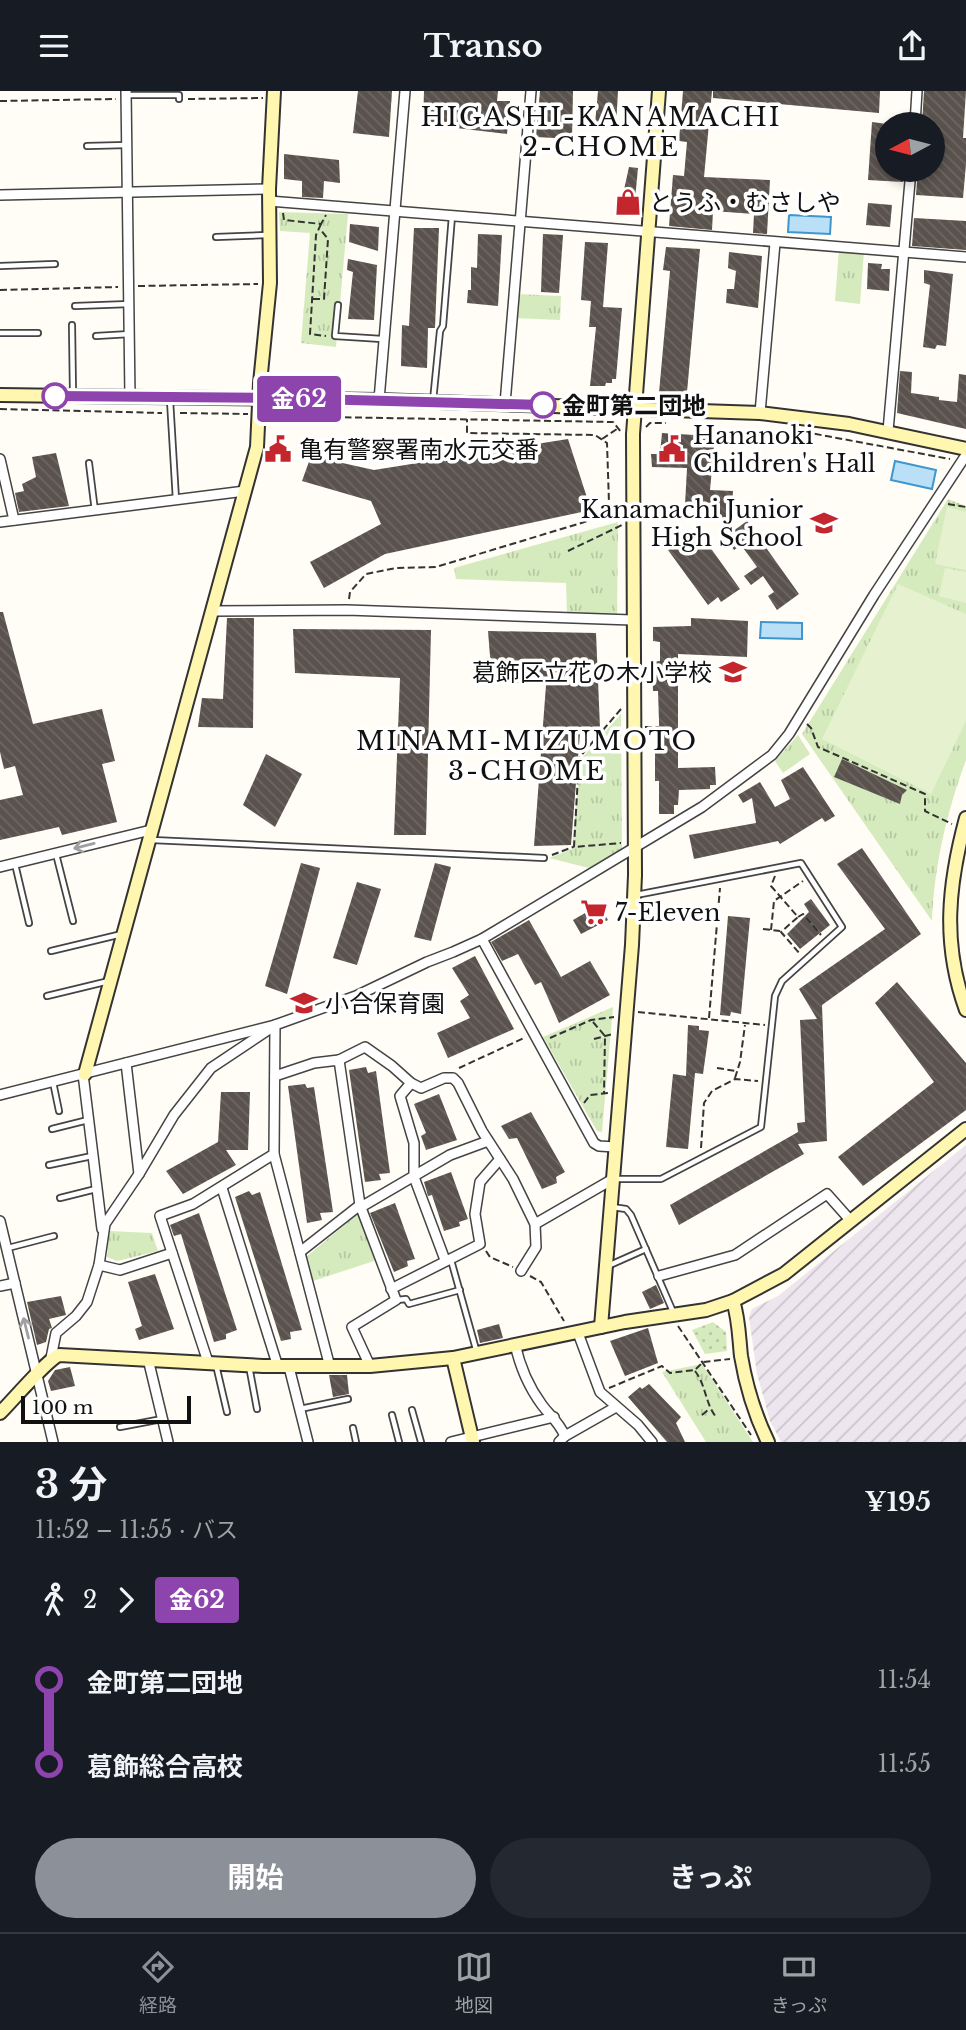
<!DOCTYPE html>
<html lang="ja">
<meta charset="utf-8">
<style>
:root{--surface:#171b24;--page:#242831;--text:#f1f3f6;--muted:#9ea1a6;--line:#363941;--accent:#8c9099}
body{margin:0;font-family:"Libre Baskerville","Noto Sans JP",serif;background:var(--page);color:var(--text);height:100vh;display:flex;flex-direction:column;font-size:26px;white-space:nowrap}
*{box-sizing:border-box;margin:0}
p{font-size:23px;color:var(--muted)}
.icon{flex:none;width:38px;height:38px;fill:none;stroke:currentColor;stroke-width:2;stroke-linecap:round;stroke-linejoin:round}
.map{position:relative;height:1351px;overflow:hidden}
.details{display:flex;flex-direction:column;background:var(--surface);flex:1}
.details>*{flex:none}
.badge{padding:0 14px;border-radius:5px;font-size:24px;line-height:46px}
.needle{width:46px;rotate:263deg}
.tools{position:absolute;left:875px;top:21px;display:grid;gap:14px}
.tools a{display:grid;place-items:center;width:70px;height:70px;border-radius:50%;background:var(--surface);box-shadow:0 4px 10px #0003;font-size:35px}
.scale{position:absolute;left:21px;bottom:18px;width:170px;box-sizing:border-box;padding-left:7px;border:4px solid #111;border-top:0;font-size:19px;line-height:24px;white-space:nowrap;color:#111;-webkit-text-stroke:5px #fff;paint-order:stroke}
.map>.badge{position:absolute;translate:-50% -50%;box-shadow:0 0 0 4px #fff}
.legs{display:flex;align-items:center;gap:10px;height:77px;padding:0 35px;font-size:23px}
.legs p{margin-inline-start:auto}
.headline{display:flex;align-items:center;justify-content:space-between;height:119px;padding:0 35px}
h1{font-size:38px;font-weight:700;line-height:52px}
.primary-button{display:flex;gap:14px;margin-top:auto;padding:14px 35px}
.primary-button a{flex:1;height:80px;border-radius:42px;background:var(--accent);color:#fff;font-size:28px;font-weight:700;line-height:80px;text-align:center}
.primary-button a+a{background:var(--page);color:var(--text)}
ul{padding:0 35px;list-style:none}
li{display:flex;align-items:center;gap:24px;height:84px;font-size:26px}
li i{display:grid;place-items:center;width:10px;height:100%;margin:0 9px;background:currentColor}
li i::after{content:'';width:18px;height:18px;margin:-9px;border:5px solid;border-radius:50%;background:var(--surface)}
li p{margin-inline-start:auto}
li:first-child i{background:linear-gradient(#0000 50%,currentColor 0)}
li:last-child i{background:linear-gradient(currentColor 50%,#0000 0)}
header{display:flex;justify-content:space-between;align-items:center;height:91px;padding:0 35px;background:var(--surface);font-size:32px;font-weight:700}
.dock{display:flex;justify-content:space-around;align-items:center;height:98px;border-top:2px solid var(--line);background:var(--surface);font-size:19px;color:var(--muted)}
.dock a{display:grid;justify-items:center;gap:4px}
.dock .selected{color:var(--accent)}
.map>svg:first-child{display:block}
.industrial{fill:url(#industrial-furrows)}
.grass{fill:url(#grass-dots)}
.park{fill:url(#park-tufts)}
.pitch{fill:#e6f2cf}
.water{fill:#b9e0f7;stroke:#3f96cf;stroke-width:2}
.building{fill:url(#building-back-hatch)}
.lines{fill:none;stroke-linecap:round;stroke-linejoin:round}
.lane-casing{stroke:#444;stroke-width:8}
.street-casing{stroke:#444;stroke-width:12}
.secondary-casing{stroke:#333;stroke-width:16}
.path{stroke:#333;stroke-width:2;stroke-dasharray:7 3.5;stroke-linecap:butt}
.lane{stroke:#fff;stroke-width:4.5}
.street{stroke:#fff;stroke-width:9}
.secondary{stroke:#fff6b0;stroke-width:12}
.oneway{stroke:#a0a0a0}
.line-1-casing{stroke:#fff;stroke-width:16}
.line-1{stroke:#8e44ad;stroke-width:10}
.stop-1-dot{fill:#fff;stroke:#8e44ad;stroke-width:3.5}
.labels{text-anchor:middle;dominant-baseline:central;stroke-width:7;stroke-linejoin:round;paint-order:stroke}
.poi-label{font-size:24px;fill:#111;stroke:#fff;text-anchor:start}
.stop-label{font-size:24px;font-weight:bold;fill:#111;stroke:#fff;text-anchor:start}
.neighbourhood-label{font-size:26px;letter-spacing:2px;fill:#111;stroke:#fff}
</style>
<header><svg class="icon" aria-label="menu" viewBox="0 0 24 24"><path d="M4 6h16M4 12h16M4 18h16"/></svg>Transo<svg class="icon" aria-label="share" viewBox="0 0 24 24"><path d="M12 15V3M7 8l5-5 5 5M5 13v7h14v-7"/></svg></header>
<div class="map">
<svg width="966" height="1351" viewBox="0 0 966 1351">
<defs>
<pattern id="industrial-furrows" width="10" height="10" patternUnits="userSpaceOnUse" patternTransform="scale(1.75)"><rect width="10" height="10" fill="#eee6ef"/><path d="M-1 1l2-2M0 10L10 0M9 11l2-2" fill="none" stroke="#cbc4cc"/></pattern>
<pattern id="grass-dots" width="8" height="8" patternUnits="userSpaceOnUse" patternTransform="scale(1.75)"><rect width="8" height="8" fill="#d5ebbd"/><path d="M2 2h.1M6 6h.1" fill="none" stroke="#b6c8a1" stroke-width="1.8" stroke-linecap="round"/></pattern>
<pattern id="park-tufts" width="24" height="20" patternUnits="userSpaceOnUse" patternTransform="scale(1.75)"><rect width="24" height="20" fill="#d5ebbd"/><path d="M3 7l-1-3M5 7V3M7 7l1-3M15 17l-1-3M17 17v-4M19 17l1-3" fill="none" stroke="#b6c8a1"/></pattern>
<pattern id="building-back-hatch" width="6" height="6" patternUnits="userSpaceOnUse" patternTransform="scale(1.75)"><rect width="6" height="6" fill="#5a524d"/><path d="M-1 5l2 2M0 0l6 6M5-1l2 2" fill="none" stroke="#6d6662"/></pattern>
</defs>
<rect width="100%" height="100%" fill="#fffdf5"/>
<path class="industrial" d="M966,1054V1351H781L770,1330L757,1283L749,1226L752,1218L778,1205Z"/>
<path class="grass" d="M713,1231L726,1241L727,1260L705,1263L692,1239Z"/>
<g class="park">
<path d="M279,121L348,123L336,256L301,252L310,142L280,140Z"/>
<path d="M839,158L864,160L860,213L835,210Z"/>
<path d="M516,203L561,205L560,229L514,227Z"/>
<path d="M948,408L966,415V669C947,720 934,775 932,830L802,643Z"/>
<path d="M618,431L617,526L567,523L566,492L456,488L454,477Z"/>
<path d="M621,623L622,759L589,777L549,767L572,758L581,668Z"/>
<path d="M798,644L810,663L783,682L775,670Z"/>
<path d="M613,916L602,1041L597,1040L543,946Z"/>
<path d="M359,1122L377,1169L313,1190L306,1166Z"/>
<path d="M109,1140L152,1142L158,1160L117,1170L107,1166Z"/>
<path d="M702,1273L753,1351H706L662,1281Z"/>
</g>
<g class="pitch">
<path d="M947,416L966,421V479L935,473Z"/>
<path d="M945,477L966,481V512L939,505Z"/>
<path d="M898,493L966,523V630L931,703L822,648Z"/>
</g>
<g class="water">
<path d="M789,124L831,126L830,143L788,141Z"/>
<path d="M895,370L936,379L932,398L891,389Z"/>
<path d="M761,531L802,532V548L760,547Z"/>
</g>
<g class="building">
<path d="M358,0H392L389,46L353,42Z"/>
<path d="M424,0H498L497,10H510L507,43L423,33Z"/>
<path d="M540,0H573L572,48L536,46Z"/>
<path d="M598,0H618L616,35L595,33Z"/>
<path d="M683,0H712L704,86L770,89L767,143L753,142L754,123L713,120L712,139L669,135L673,84L684,85L687,51L679,50Z"/>
<path d="M713,0H880L879,22L713,7Z"/>
<path d="M924,0H966L963,47H966V73L963,107L916,104L918,79H933V33H922Z"/>
<path d="M872,31L887,33V79H904L903,91L868,89Z"/>
<path d="M284,63L339,69L340,92L324,90L323,107L302,106V90L284,88Z"/>
<path d="M629,76L638,77L634,119L620,117Z"/>
<path d="M868,112L892,114L890,136L866,134Z"/>
<path d="M914,127L966,130V159L912,155Z"/>
<path d="M350,133L379,136L378,160L349,151Z"/>
<path d="M414,137H439L435,237H428L427,277L401,275L402,234L409,235Z"/>
<path d="M478,143L502,144L498,215L467,212L468,199H471V176L477,177Z"/>
<path d="M543,143L563,144L559,202L541,201Z"/>
<path d="M585,151L608,152L603,216L622,217L616,288H612V292H606L605,295H590L596,236H589L591,210L581,209Z"/>
<path d="M666,156L700,158L687,301L659,302L670,180L663,179Z"/>
<path d="M729,161L762,165L758,217L726,212L727,198H734L736,180L728,177Z"/>
<path d="M348,168L377,174L374,229L348,228L353,181L347,179Z"/>
<path d="M868,172L882,173L881,178H890L889,200L867,198Z"/>
<path d="M924,179L953,183L946,255L937,254L935,258L923,256L930,194L924,192Z"/>
<path d="M900,280L912,281L911,302L939,306V309L957,311L959,283L966,284V338L897,322Z"/>
<path d="M662,342L694,344V346H715L710,399L733,400L731,428L709,427L710,416L685,414L687,377L652,376L651,363H660Z"/>
<path d="M568,348L591,419L385,463L324,497L310,471L381,433L371,410L302,390L311,365L374,379Z"/>
<path d="M56,362L69,415L19,421L15,402L24,400L22,393L36,386L32,366Z"/>
<path d="M747,430L799,503L777,519L768,505L774,501L763,485L751,494L744,485L757,476L741,454L734,459L725,446Z"/>
<path d="M697,438L740,498L721,511L718,506L708,514L668,459Z"/>
<path d="M0,521H3L33,633L102,618L115,670L102,673L117,731L62,744L59,736L0,749V709L23,704L15,675L4,678L0,661Z"/>
<path d="M227,527H254L253,637L198,636L202,607L223,608Z"/>
<path d="M691,527L748,530L747,566L678,563V677L715,676L716,694H710V698L679,699L678,714H674V723H659V690H655V661L660,660L658,600H653L652,571L660,570V551L653,550V536L691,535Z"/>
<path d="M293,538L431,539L426,744H394L400,587L295,582Z"/>
<path d="M488,540L596,542L600,637L580,642L571,754L534,755L546,594L492,590Z"/>
<path d="M266,663L302,683L275,736L243,714Z"/>
<path d="M842,668L907,699L902,704L900,713L834,686Z"/>
<path d="M803,676L835,725L825,731L822,727L780,753L778,750L694,768L689,744L756,732L752,707L743,712L738,704L760,691L775,716L790,708L781,689Z"/>
<path d="M862,757L921,843L822,914L827,1050L798,1053L804,1063L679,1134L670,1114L798,1041L797,1032L805,1031L800,929L817,928L799,898L885,838L837,773Z"/>
<path d="M301,772L320,777L287,903L265,895Z"/>
<path d="M435,772L451,776L431,850L414,846Z"/>
<path d="M357,791L381,798L357,874L333,867Z"/>
<path d="M811,808L830,834L800,858L787,843L809,821L804,813Z"/>
<path d="M599,814L608,829L581,843L573,829Z"/>
<path d="M728,825L750,827L741,923L731,921L730,925L720,924Z"/>
<path d="M529,829L561,886L590,870L610,904L559,932L541,891L535,894L518,863L502,870L491,851Z"/>
<path d="M475,865L514,938L448,967L437,942L470,927L460,910L469,904L452,877Z"/>
<path d="M897,891L966,972V1019L863,1095L838,1066L934,991L875,912Z"/>
<path d="M688,934L699,935V939L709,940L703,983L695,982L688,1058L666,1056L673,983L686,985Z"/>
<path d="M366,976L368,982L376,980L390,1082L379,1083L381,1089L365,1091L349,979Z"/>
<path d="M305,993L307,997L314,996L333,1121L320,1122L322,1129L307,1132L288,995Z"/>
<path d="M221,1001H250L248,1059H226L236,1074L183,1103L166,1080L218,1051Z"/>
<path d="M439,1003L457,1049L426,1059L421,1045L426,1042L414,1013Z"/>
<path d="M531,1021L565,1081L556,1086L557,1092L542,1098L517,1047L509,1048L501,1035Z"/>
<path d="M451,1081L468,1128L459,1131L460,1135L444,1140L432,1104L428,1105L424,1091Z"/>
<path d="M249,1100L252,1104L260,1101L302,1239L290,1241L291,1248L281,1250L235,1106Z"/>
<path d="M395,1112L415,1168L407,1170L408,1175L394,1181L370,1122Z"/>
<path d="M199,1122L237,1239L226,1243V1248L214,1251L181,1143L174,1145L170,1134Z"/>
<path d="M155,1183L174,1238L139,1249L135,1238L142,1235L128,1191Z"/>
<path d="M656,1194L664,1212L650,1218L642,1201Z"/>
<path d="M61,1205L66,1224L49,1228L52,1237L49,1238L46,1251L37,1254L27,1211Z"/>
<path d="M499,1233L503,1247L480,1252L477,1239Z"/>
<path d="M648,1237L658,1272L625,1285L610,1250Z"/>
<path d="M70,1276L75,1295L51,1300L48,1290L55,1279Z"/>
<path d="M329,1284H347L349,1303L333,1306Z"/>
<path d="M649,1293L681,1326L676,1332L685,1351H667L628,1306L640,1296L642,1298Z"/>
</g>
<g class="lines">
<defs>
<g id="lane">
<path d="M127,4H179V8"/>
<path d="M87,55L127,54"/>
<path d="M216,146L267,144"/>
<path d="M0,175L55,173"/>
<path d="M338,214L335,245L382,248"/>
<path d="M75,215L130,213"/>
<path d="M72,234L73,303"/>
<path d="M0,242H38"/>
<path d="M96,245L130,243"/>
<path d="M170,309L176,409"/>
<path d="M433,310L440,240L443,235L452,125"/>
<path d="M89,372L95,420"/>
<path d="M152,749L544,767"/>
<path d="M56,763L73,830"/>
<path d="M15,773L29,832"/>
<path d="M51,860L122,843"/>
<path d="M47,905L109,890"/>
<path d="M53,991L59,1020"/>
<path d="M52,1038L88,1029"/>
<path d="M49,1074L92,1065"/>
<path d="M614,1088H661L761,1036L775,905L782,890L842,836L801,772L636,804"/>
<path d="M60,1107L96,1098"/>
<path d="M612,1116L626,1118L631,1124L674,1223"/>
<path d="M8,1157L54,1145"/>
<path d="M451,1169L477,1262"/>
<path d="M610,1174L646,1158"/>
<path d="M397,1209L406,1208L409,1213L460,1199"/>
<path d="M216,1274L227,1321"/>
<path d="M249,1275L257,1318"/>
<path d="M300,1318L348,1308"/>
<path d="M412,1319L421,1351"/>
<path d="M392,1324L399,1351"/>
<path d="M120,1336L162,1328"/>
<path d="M353,1337L356,1351"/>
</g>
<g id="street">
<path d="M126,0L130,306"/>
<path d="M915,33L917,0"/>
<path d="M0,104L269,98"/>
<path d="M269,110L966,166"/>
<path d="M379,309L405,0"/>
<path d="M505,313L531,0"/>
<path d="M760,322L775,152"/>
<path d="M888,340L911,79"/>
<path d="M0,368L14,429"/>
<path d="M0,431L245,400"/>
<path d="M212,520L347,519L632,529"/>
<path d="M0,776L151,739"/>
<path d="M482,848L594,1052L599,1055L615,1056"/>
<path d="M275,934L274,1063L330,1276"/>
<path d="M339,969L365,956L392,975L411,992L400,1005L414,1052V1086L445,1169"/>
<path d="M126,972L139,1083"/>
<path d="M83,983L102,1138"/>
<path d="M275,985L314,972L339,969L360,1114L396,1209L352,1236L370,1275"/>
<path d="M411,992L421,997L444,987H453L458,992L482,1040L513,1088L535,1133L536,1156L521,1180"/>
<path d="M0,1004L275,934L356,905L427,871L453,861L482,848L702,716L772,664L789,643L874,504L966,364"/>
<path d="M222,1097L278,1276"/>
<path d="M361,1116L450,1064L488,1050"/>
<path d="M0,1130L53,1351"/>
<path d="M535,1133L613,1088"/>
<path d="M300,1161L360,1114"/>
<path d="M99,1174L120,1179L172,1162"/>
<path d="M659,1185L735,1164L827,1103L851,1130"/>
<path d="M0,1195L15,1192"/>
<path d="M391,1198L480,1153L475,1123L480,1091L500,1068"/>
<path d="M578,1242L600,1301L638,1334L652,1351"/>
<path d="M515,1253C520,1276 528,1295 542,1314C551,1326 558,1330 565,1345"/>
<path d="M51,1267L56,1242L76,1225L87,1211L99,1174L105,1133L139,1083L174,1024L211,977L268,939"/>
<path d="M148,1268L168,1351"/>
<path d="M208,1271L160,1125L193,1113L274,1063"/>
<path d="M289,1276L308,1351"/>
<path d="M451,1351L554,1326"/>
<path d="M559,1351L565,1345L616,1316"/>
</g>
<g id="secondary">
<path d="M0,304L379,309L760,322L849,333L966,358"/>
<path d="M966,727C948,794 942,853 966,919"/>
<path d="M85,983L257,356L260,292L270,192L269,98L274,0"/>
<path d="M733,1210C739,1228 739,1247 741,1265C746,1295 755,1324 768,1351"/>
<path d="M601,1236L632,854L635,784L633,343L659,0"/>
<path d="M453,1267L473,1351"/>
<path d="M0,1322C13,1309 47,1269 59,1264L263,1275H370L453,1267L625,1231L706,1219L733,1210L784,1183L966,1038"/>
</g>
</defs>
<use href="#lane" class="lane-casing"/>
<use href="#street" class="street-casing"/>
<use href="#secondary" class="secondary-casing"/>
<g class="path">
<path d="M188,8L263,7"/>
<path d="M0,10L116,8"/>
<path d="M283,122L284,129L321,133L326,124"/>
<path d="M321,133L316,144L310,243L326,245"/>
<path d="M138,195L258,193"/>
<path d="M0,199L118,196"/>
<path d="M313,208H324L328,148L320,138"/>
<path d="M0,318L162,322"/>
<path d="M180,322L248,323"/>
<path d="M271,325L613,331L621,341"/>
<path d="M646,336L650,332H666"/>
<path d="M794,339L950,368"/>
<path d="M602,348L617,338"/>
<path d="M948,413L966,416"/>
<path d="M568,460L622,434"/>
<path d="M349,508L350,501L366,483L396,477L436,476L601,426L607,420L609,412L607,352L595,344L467,342V328"/>
<path d="M621,618L579,667L574,756L621,752"/>
<path d="M807,633L811,637L818,656L925,703V720L952,733"/>
<path d="M645,636H659"/>
<path d="M552,764L573,756"/>
<path d="M775,785L771,795L798,826L781,841L800,863"/>
<path d="M798,826L803,823L821,844"/>
<path d="M763,838L780,840"/>
<path d="M771,839L774,810L803,790"/>
<path d="M638,921L765,934"/>
<path d="M709,927L720,797"/>
<path d="M593,931L605,945L604,1002"/>
<path d="M550,947L591,929L614,926"/>
<path d="M594,948L613,943"/>
<path d="M459,977L524,947"/>
<path d="M717,977L736,980"/>
<path d="M735,987L740,971L745,934"/>
<path d="M584,1012L590,1004L609,1002"/>
<path d="M701,1057L704,1012L712,1000L735,988L758,990"/>
<path d="M486,1160L490,1166L513,1176"/>
<path d="M530,1185L541,1191L564,1230"/>
<path d="M678,1235L751,1344"/>
<path d="M695,1280C706,1294 705,1312 716,1326"/>
<path d="M609,1297L662,1275L670,1282L695,1279L703,1271L730,1268"/>
<path d="M702,1324L709,1318"/>
</g>
<use href="#lane" class="lane"/>
<use href="#street" class="street"/>
<use href="#secondary" class="secondary"/>
</g>
<defs><path id="oneway-shaft" d="M-6 0H5M1.5-3L5.5 0L1.5 3" fill="none" stroke-width="1.6" stroke-linecap="round" stroke-linejoin="round" transform="scale(1.75)"/></defs>
<g class="oneway">
<use href="#oneway-shaft" transform="translate(84 755) rotate(166)"/>
<use href="#oneway-shaft" transform="translate(26 1237) rotate(-104)"/>
</g>
<g class="lines">
<defs>
<path id="line-1" d="M55,305L275,307L543,314"/>
</defs>
<use href="#line-1" class="line-1-casing"/>
<use href="#line-1" class="line-1"/>
</g>
<defs>
<symbol id="shop-bare" viewBox="-9 -9 18 18"><path d="M-5-2.5h2.3a2.7 3.5 0 0 1 5.4 0H5L5.5 6h-11ZM-1.5-2.5h3a1.5 2.3 0 0 0-3 0Z" fill="#c4262e" stroke="#fff" stroke-width="2.5" paint-order="stroke"/></symbol>
<symbol id="civic-bare" viewBox="-9 -9 18 18"><path d="M-.6-6.5H3V-4.5H.6V-3L4-1V1h2V6H-6V1h2V-1L-.6-3ZM-1.2 2.5V6h2.4V2.5Z" fill="#c4262e" stroke="#fff" stroke-width="2.5" paint-order="stroke"/></symbol>
<symbol id="school-bare" viewBox="-9 -9 18 18"><path d="M0-5L7-2L0 1L-7-2ZM-4 1L0 2.5L4 1V4Q0 6-4 4Z" fill="#c4262e" stroke="#fff" stroke-width="2.5" paint-order="stroke"/></symbol>
<symbol id="supermarket-bare" viewBox="-9 -9 18 18"><path d="M-6-5.5h2.5l.6 2H6L4.5 2H-2.5L-4.4-4H-6ZM-1.5 3.2a1.3 1.3 0 1 0 .1 0ZM3 3.2a1.3 1.3 0 1 0 .1 0Z" fill="#c4262e" stroke="#fff" stroke-width="2.5" paint-order="stroke"/></symbol>
</defs>
<g fill-rule="evenodd">
<use href="#shop-bare" x="609" y="92" width="38" height="38"/>
<use href="#civic-bare" x="259" y="339" width="38" height="38"/>
<use href="#civic-bare" x="653" y="339" width="38" height="38"/>
<use href="#school-bare" x="805" y="413" width="38" height="38"/>
<use href="#school-bare" x="714" y="562" width="38" height="38"/>
<use href="#supermarket-bare" x="575" y="802" width="38" height="38"/>
<use href="#school-bare" x="285" y="893" width="38" height="38"/>
</g>
<g class="stop-1-dot">
<circle cx="55" cy="305" r="12"/>
<circle cx="543" cy="314" r="12"/>
</g>
<g class="labels">
<g class="poi-label">
<text x="649" y="111">とうふ・むさしや</text>
<text x="693" y="344">Hananoki<tspan x="693" dy="28">Children's Hall</tspan></text>
<text x="299" y="358">亀有警察署南水元交番</text>
<text x="803" y="418" text-anchor="end">Kanamachi Junior<tspan x="803" dy="28">High School</tspan></text>
<text x="712" y="581" text-anchor="end">葛飾区立花の木小学校</text>
<text x="615" y="821">7-Eleven</text>
<text x="325" y="912">小合保育園</text>
</g>
<g class="stop-label">
<text x="562" y="314">金町第二団地</text>
</g>
<g class="neighbourhood-label">
<text x="601" y="26">HIGASHI-KANAMACHI<tspan x="601" dy="30">2-CHOME</tspan></text>
<text x="527" y="650">MINAMI-MIZUMOTO<tspan x="527" dy="30">3-CHOME</tspan></text>
</g>
</g>
</svg>
<div class="tools">
<a><svg class="needle" viewBox="-14 -14 28 28"><path d="M0-13l5 13h-10z" fill="#e53935"/><path d="M0 13l5-13h-10z" fill="#9ea1a6"/></svg></a>
</div>
<div class="scale">100 m</div>
<b class="badge" style="left:299px;top:308px;background:#8e44ad;color:#fff">金62</b>
</div>
<section class="details">
<div class="headline"><div><h1>3 分</h1><p>11:52 – 11:55 · バス</p></div><b>¥195</b></div>
<div class="legs"><svg class="icon" aria-label="walk" viewBox="0 0 24 24"><circle cx="13" cy="4" r="2"/><path d="M13 8l-2 6 4 7M11 14l-3 7M7 12l3-4h3l4 4"/></svg>2<svg class="icon" aria-label="forward" viewBox="0 0 24 24"><path d="M9 5l7 7-7 7"/></svg><b class="badge" style="background:#8e44ad;color:#fff">金62</b></div>
<ul>
<li><i style="color:#8e44ad"></i><b>金町第二団地</b><p>11:54</p></li>
<li><i style="color:#8e44ad"></i><b>葛飾総合高校</b><p>11:55</p></li>
</ul>
<div class="primary-button"><a>開始</a><a>きっぷ</a></div>
</section>
<nav class="dock">
<a class="selected"><svg class="icon" aria-label="directions" viewBox="0 0 24 24"><path d="M12 3l9 9-9 9-9-9zM9 14v-3h6M13 9l2 2-2 2"/></svg>経路</a>
<a><svg class="icon" aria-label="map" viewBox="0 0 24 24"><path d="M3 6l6-2 6 2 6-2v14l-6 2-6-2-6 2zM9 4v14M15 6v14"/></svg>地図</a>
<a><svg class="icon" aria-label="tickets" viewBox="0 0 24 24"><path d="M3 7h18v10H3zM15 7v10"/></svg>きっぷ</a>
</nav>
